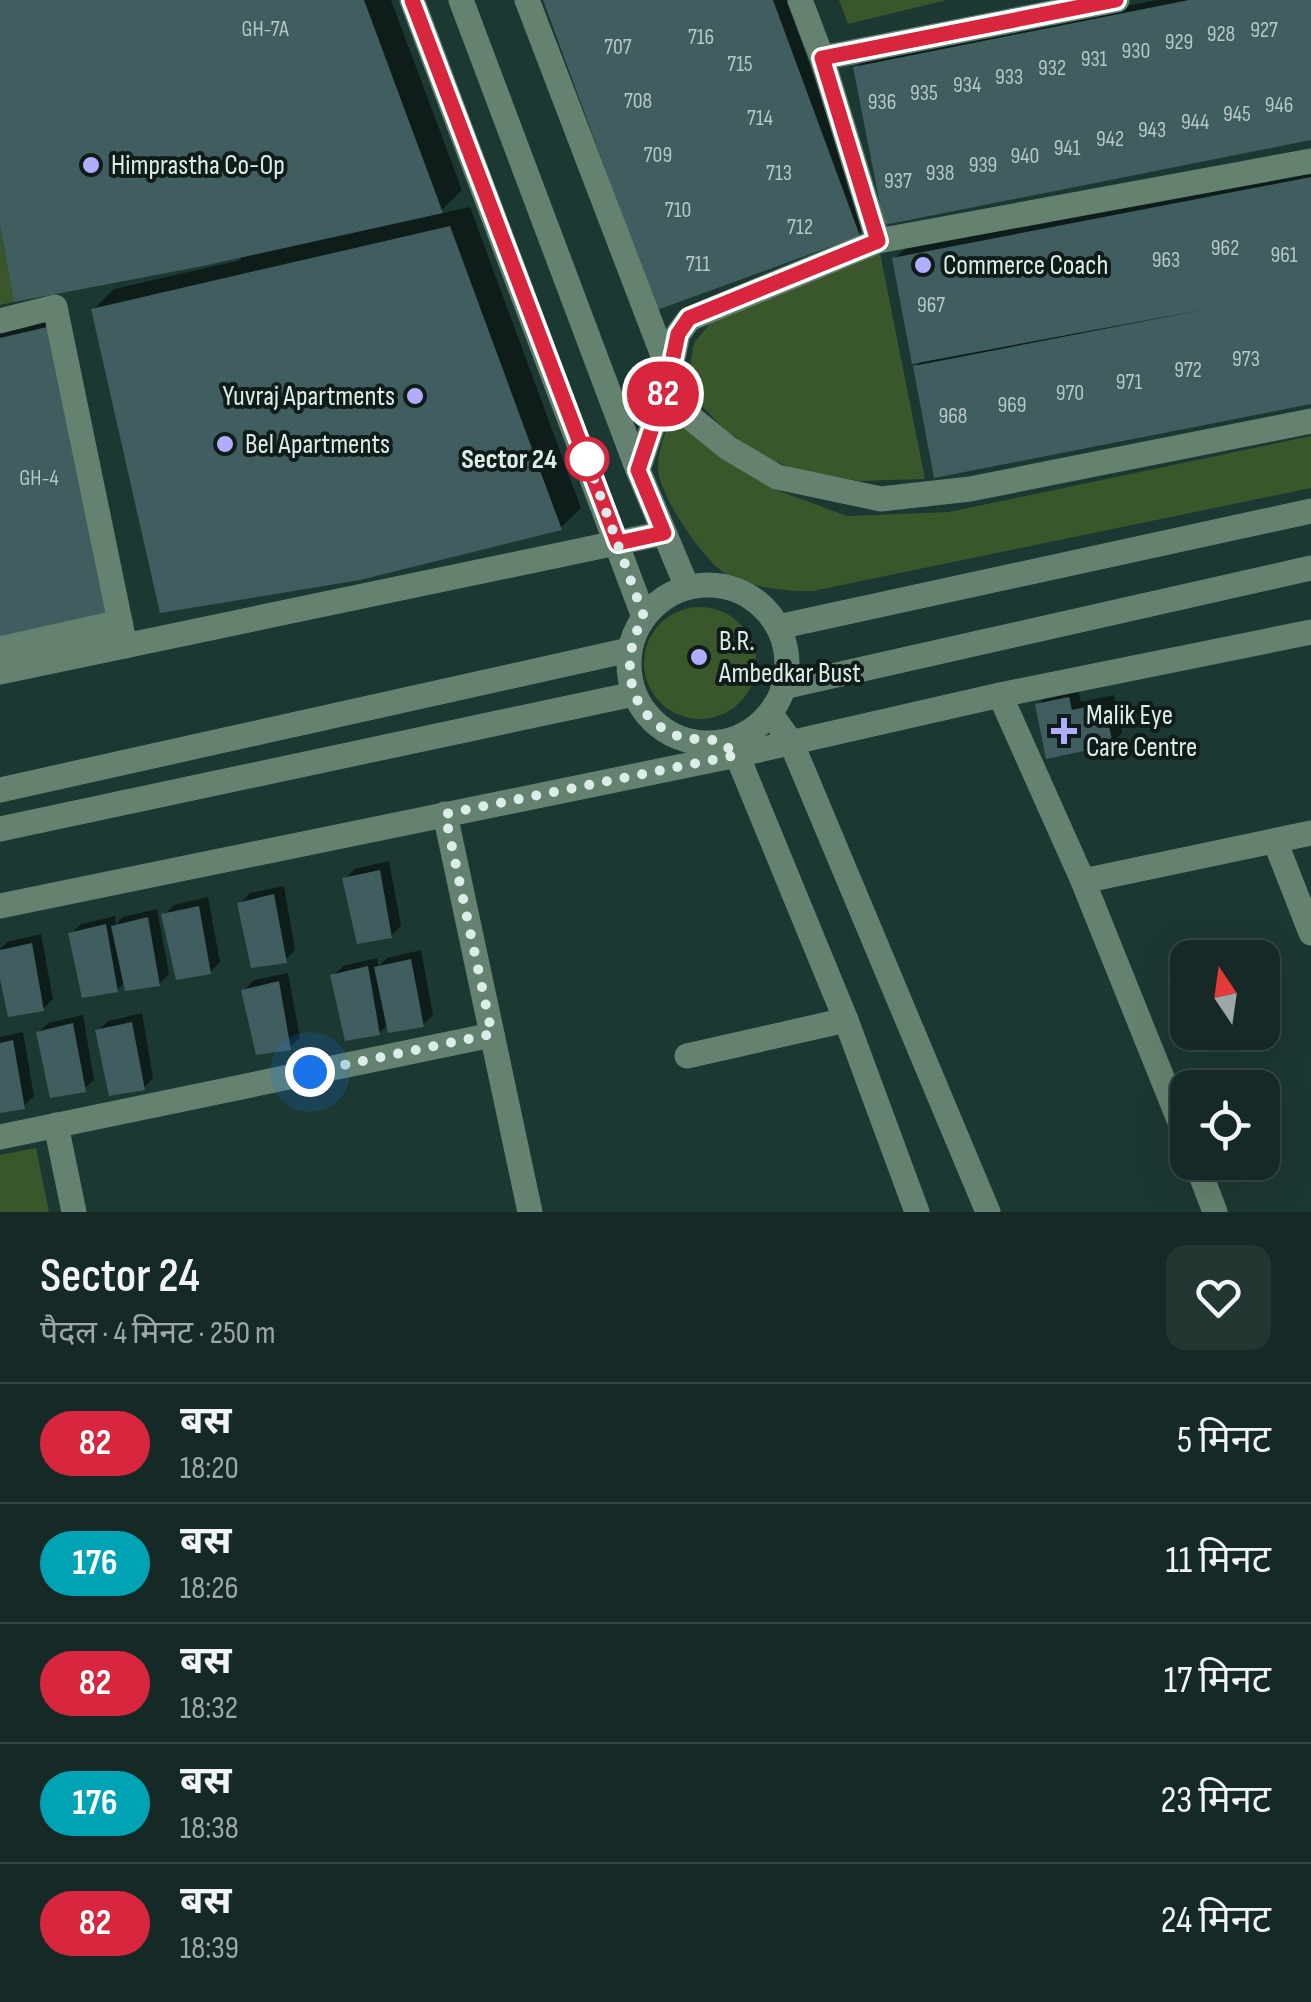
<!DOCTYPE html>
<html lang="hi">
<meta charset="utf-8">
<style>
:root{--surface:#152a26;--page:#223632;--text:#f1f3f6;--muted:#9da7a7;--line:#344643}
body{margin:0;font-family:"Sofia Sans Condensed","Noto Sans Devanagari",sans-serif;background:var(--page);color:var(--text);height:100vh;display:flex;flex-direction:column;font-size:38px;white-space:nowrap}
*{box-sizing:border-box;margin:0}
p{font-size:32px;color:var(--muted)}
.icon{flex:none;width:55px;height:55px;fill:none;stroke:currentColor;stroke-width:2;stroke-linecap:round;stroke-linejoin:round}
.map{position:relative;height:1212px;overflow:hidden}
.details{display:flex;flex-direction:column;background:var(--surface);flex:1}
.details>*{flex:none}
.badge{padding:0 20px;border-radius:32px;font-size:35px;line-height:65px}
.needle{width:65px;rotate:347deg}
.buttons{position:absolute;left:1170px;top:940px;display:grid;gap:20px}
.buttons a{display:grid;place-items:center;width:110px;height:110px;border-radius:20px;background:var(--surface);box-shadow:0 10px 40px #0002,0 0 0 2px var(--line);font-size:50px}
.you{position:absolute;width:50px;height:50px;margin:-25px;border:8px solid #fff;border-radius:50%;background:#1a73e8;box-shadow:0 0 0 15px #1a73e833}
.map>.badge{position:absolute;translate:-50% -50%;box-shadow:0 0 0 5px #fff}
.round{display:grid;place-items:center;flex:none;width:105px;height:105px;border-radius:20px;background:var(--page)}
.summary{display:flex;align-items:center;justify-content:space-between;height:170px;padding:0 40px}
h1{font-size:48px;font-weight:600;line-height:75px}
ul{padding:0;list-style:none}
li{display:flex;align-items:center;gap:30px;height:120px;padding:0 40px;border-top:2px solid var(--line)}
li div{flex:1}
li b{display:block;font-size:38px}
li em{font-style:normal}
li .badge{min-width:110px;font-weight:700;text-align:center}
.map>svg:first-child{display:block}
.green{fill:#3a572b}
.shadow{fill:#0007}
.building{fill:#405e60}
.lines{fill:none;stroke-linecap:round;stroke-linejoin:round}
.minor{stroke:#64826f;stroke-width:25}
.line-casing{stroke:#fff;stroke-width:22}
.line{stroke:#d7263d;stroke-width:15}
.walk{stroke:#dcece8;stroke-width:10;stroke-dasharray:0 18}
.poi-dot{fill:#b0aefa;stroke:#101c19;stroke-width:4}
.stop-dot{fill:#fff;stroke:#d7263d;stroke-width:5}
.labels{text-anchor:middle;dominant-baseline:central;stroke-width:8;stroke-linejoin:round;paint-order:stroke}
.number-label{font-size:22px;fill:#b5c8c6}
.poi-label{font-size:28px;fill:#dcece8;stroke:#101c19;text-anchor:start}
.stop-label{font-size:28px;font-weight:bold;fill:#dcece8;stroke:#101c19;text-anchor:end}
</style>
<div class="map">
<svg width="1311" height="1212" viewBox="0 0 1311 1212">
<rect width="100%" height="100%" fill="#1c3832"/>
<g class="green">
<path d="M839,0H947L848,24Z"/>
<path d="M0,226L14,302L0,305Z"/>
<path d="M880,253L925,479L859,481L792,469L757,452L725,430L697,401L687,383L694,343L713,320Z"/>
<path d="M672,417L774,489L847,516L949,512L1311,436V488L813,591C787,592 746,587 723,572C702,558 658,493 658,469C658,450 664,434 672,417Z"/>
<circle cx="700" cy="663" r="56"/>
<path d="M36,1148L49,1212H0V1155Z"/>
</g>
<g class="shadow">
<path d="M0,0H391L462,190L438,214L470,207L581,508L560,528L93,310L114,289L241,260L239,255L0,213Z"/>
<path d="M546,0H786L868,224L859,234Z"/>
<path d="M1156,0H1311V137L856,68L866,58Z"/>
<path d="M1311,170V402L915,367L923,360L895,258L905,249Z"/>
<path d="M67,308L0,639V324Z"/>
<path d="M1078,689L1081,702L1114,695L1122,733L1112,743L1038,705L1048,695Z"/>
<path d="M389,861L401,926L391,936L345,879L355,869Z"/>
<path d="M284,886L295,950L285,960L240,903L250,893Z"/>
<path d="M208,897L220,962L210,972L164,915L174,905Z"/>
<path d="M157,909L169,974L159,984L125,982L117,990L71,934L81,924L115,916L116,924L123,917Z"/>
<path d="M41,934L53,999L43,1009L0,968V949L7,942Z"/>
<path d="M421,950L433,1015L423,1025L389,1023L379,1033L333,976L343,966L377,958L379,966L387,958Z"/>
<path d="M288,973L300,1038L290,1047L244,990L254,980Z"/>
<path d="M142,1013L153,1078L144,1088L98,1031L108,1021Z"/>
<path d="M83,1015L94,1080L84,1089L38,1033L48,1023Z"/>
<path d="M23,1032L34,1096L24,1106L0,1110V1037Z"/>
</g>
<g class="building">
<path d="M0,0H364L443,213L203,266L14,302L0,226Z"/>
<path d="M543,0H773L860,236L657,310Z"/>
<path d="M1189,0H1311V140L884,225L853,67Z"/>
<path d="M1311,177V404L934,478L913,366L1207,309L912,364L892,258Z"/>
<path d="M450,226L562,530L360,580L160,613L91,309Z"/>
<path d="M47,327L107,619L0,641V338Z"/>
<path d="M1069,697L1072,710L1104,703L1113,745L1046,759L1035,704Z"/>
<path d="M380,870L392,938L357,944L342,878Z"/>
<path d="M274,894L287,963L251,968L237,903Z"/>
<path d="M199,906L211,974L176,980L161,914Z"/>
<path d="M148,917L160,986L125,991L111,926Z"/>
<path d="M106,924L118,992L82,998L68,933Z"/>
<path d="M32,943L44,1011L8,1017L0,979V950Z"/>
<path d="M411,959L424,1027L388,1033L374,967Z"/>
<path d="M368,966L380,1035L345,1041L330,975Z"/>
<path d="M279,981L291,1050L256,1055L241,990Z"/>
<path d="M132,1022L145,1090L109,1096L95,1030Z"/>
<path d="M73,1023L86,1092L50,1098L36,1032Z"/>
<path d="M13,1040L25,1109L0,1113V1043Z"/>
</g>
<g class="lines">
<g class="minor">
<path d="M412,0L644,617"/>
<path d="M461,0L638,470L687,587"/>
<path d="M527,0L685,413L728,448L777,477L881,499L970,489L1311,421"/>
<path d="M800,0L822,58L878,241"/>
<path d="M822,58L1117,0"/>
<path d="M0,321L55,307L125,646"/>
<path d="M638,470L669,377L678,334L689,319L878,241L1311,161"/>
<circle cx="708" cy="664" r="79"/>
<path d="M778,627L1311,511"/>
<path d="M0,649L120,622"/>
<path d="M0,672L664,533"/>
<path d="M783,687L1311,568"/>
<path d="M1000,695L1083,881L1188,1142"/>
<path d="M770,713L791,742L988,1212"/>
<path d="M726,747L737,755L846,1020L917,1212"/>
<path d="M0,790L629,650"/>
<path d="M445,814L530,1212"/>
<path d="M0,829L634,694"/>
<path d="M1275,841L1311,933"/>
<path d="M1083,881L1311,833"/>
<path d="M0,906L737,755L1000,695L1311,632"/>
<path d="M687,1056L846,1020"/>
<path d="M56,1125L74,1212"/>
<path d="M0,1137L492,1035"/>
<path d="M1196,1162L1215,1212"/>
</g>
</g>
<g class="lines">
<defs>
<path id="line" d="M412,0L618,543L664,533L638,470L669,377L678,334L689,318L878,241L822,58L1116,0"/>
</defs>
<use href="#line" class="line-casing"/>
<use href="#line" class="line"/>
<path class="walk" d="M310,1072L492,1034L445,814L737,755C731,751 724,743 717,741C701,737 688,742 671,733C625,711 620,656 644,617L587,459"/>
</g>
<g class="poi-dot">
<circle cx="91" cy="165" r="10"/>
<circle cx="923" cy="265" r="10"/>
<circle cx="415" cy="396" r="10"/>
<circle cx="225" cy="444" r="10"/>
<circle cx="699" cy="657" r="10"/>
<path d="M1059 716h10v10h10v10h-10v10h-10v-10h-10v-10h10z"/>
</g>
<circle class="stop-dot" cx="587" cy="459" r="20"/>
<g class="labels">
<g class="number-label">
<text x="265" y="29">GH-7A</text>
<text x="1264" y="30">927</text>
<text x="1221" y="34">928</text>
<text x="701" y="37">716</text>
<text x="1179" y="42">929</text>
<text x="618" y="47">707</text>
<text x="1136" y="51">930</text>
<text x="1094" y="59">931</text>
<text x="740" y="64">715</text>
<text x="1052" y="68">932</text>
<text x="1009" y="77">933</text>
<text x="967" y="85">934</text>
<text x="924" y="93">935</text>
<text x="638" y="101">708</text>
<text x="882" y="102">936</text>
<text x="1279" y="105">946</text>
<text x="1237" y="114">945</text>
<text x="760" y="118">714</text>
<text x="1195" y="122">944</text>
<text x="1152" y="130">943</text>
<text x="1110" y="139">942</text>
<text x="1067" y="148">941</text>
<text x="658" y="155">709</text>
<text x="1025" y="156">940</text>
<text x="983" y="165">939</text>
<text x="779" y="173">713</text>
<text x="940" y="173">938</text>
<text x="898" y="181">937</text>
<text x="678" y="210">710</text>
<text x="800" y="227">712</text>
<text x="1225" y="248">962</text>
<text x="1284" y="255">961</text>
<text x="1166" y="260">963</text>
<text x="698" y="264">711</text>
<text x="931" y="305">967</text>
<text x="1246" y="359">973</text>
<text x="1188" y="370">972</text>
<text x="1129" y="382">971</text>
<text x="1070" y="393">970</text>
<text x="1012" y="405">969</text>
<text x="953" y="416">968</text>
<text x="39" y="478">GH-4</text>
</g>
<g class="poi-label">
<text x="111" y="165">Himprastha Co-Op</text>
<text x="943" y="265">Commerce Coach</text>
<text x="395" y="396" text-anchor="end">Yuvraj Apartments</text>
<text x="245" y="444">Bel Apartments</text>
<text x="719" y="641">B.R.<tspan x="719" dy="32">Ambedkar Bust</tspan></text>
<text x="1086" y="715">Malik Eye<tspan x="1086" dy="32">Care Centre</tspan></text>
</g>
<g class="stop-label">
<text x="557" y="459">Sector 24</text>
</g>
</g>
</svg>
<div class="buttons">
<a><svg class="needle" viewBox="-14 -14 28 28"><path d="M0-13l5 13h-10z" fill="#e53935"/><path d="M0 13l5-13h-10z" fill="#9da7a7"/></svg></a>
<a><svg class="icon" aria-label="locate" viewBox="0 0 24 24"><circle cx="12" cy="12" r="6"/><path d="M12 2v4M12 18v4M2 12h4M18 12h4"/></svg></a>
</div>
<div class="you" style="left:310px;top:1072px"></div>
<b class="badge" style="left:663px;top:394px;background:#d7263d;color:#fff">82</b>
</div>
<section class="details">
<div class="summary"><div><h1>Sector 24</h1><p>पैदल · 4 मिनट · 250 m</p></div><a class="round"><svg class="icon" aria-label="heart" viewBox="0 0 24 24"><path d="M12 20l-8-8c-3-5 5-10 8-4 3-6 11-1 8 4z"/></svg></a></div>
<ul>
<li><span class="badge" style="background:#d7263d;color:#fff">82</span><div><b>बस</b><p>18:20</p></div><em>5 मिनट</em></li>
<li><span class="badge" style="background:#00a3b4;color:#fff">176</span><div><b>बस</b><p>18:26</p></div><em>11 मिनट</em></li>
<li><span class="badge" style="background:#d7263d;color:#fff">82</span><div><b>बस</b><p>18:32</p></div><em>17 मिनट</em></li>
<li><span class="badge" style="background:#00a3b4;color:#fff">176</span><div><b>बस</b><p>18:38</p></div><em>23 मिनट</em></li>
<li><span class="badge" style="background:#d7263d;color:#fff">82</span><div><b>बस</b><p>18:39</p></div><em>24 मिनट</em></li>
</ul>
</section>
